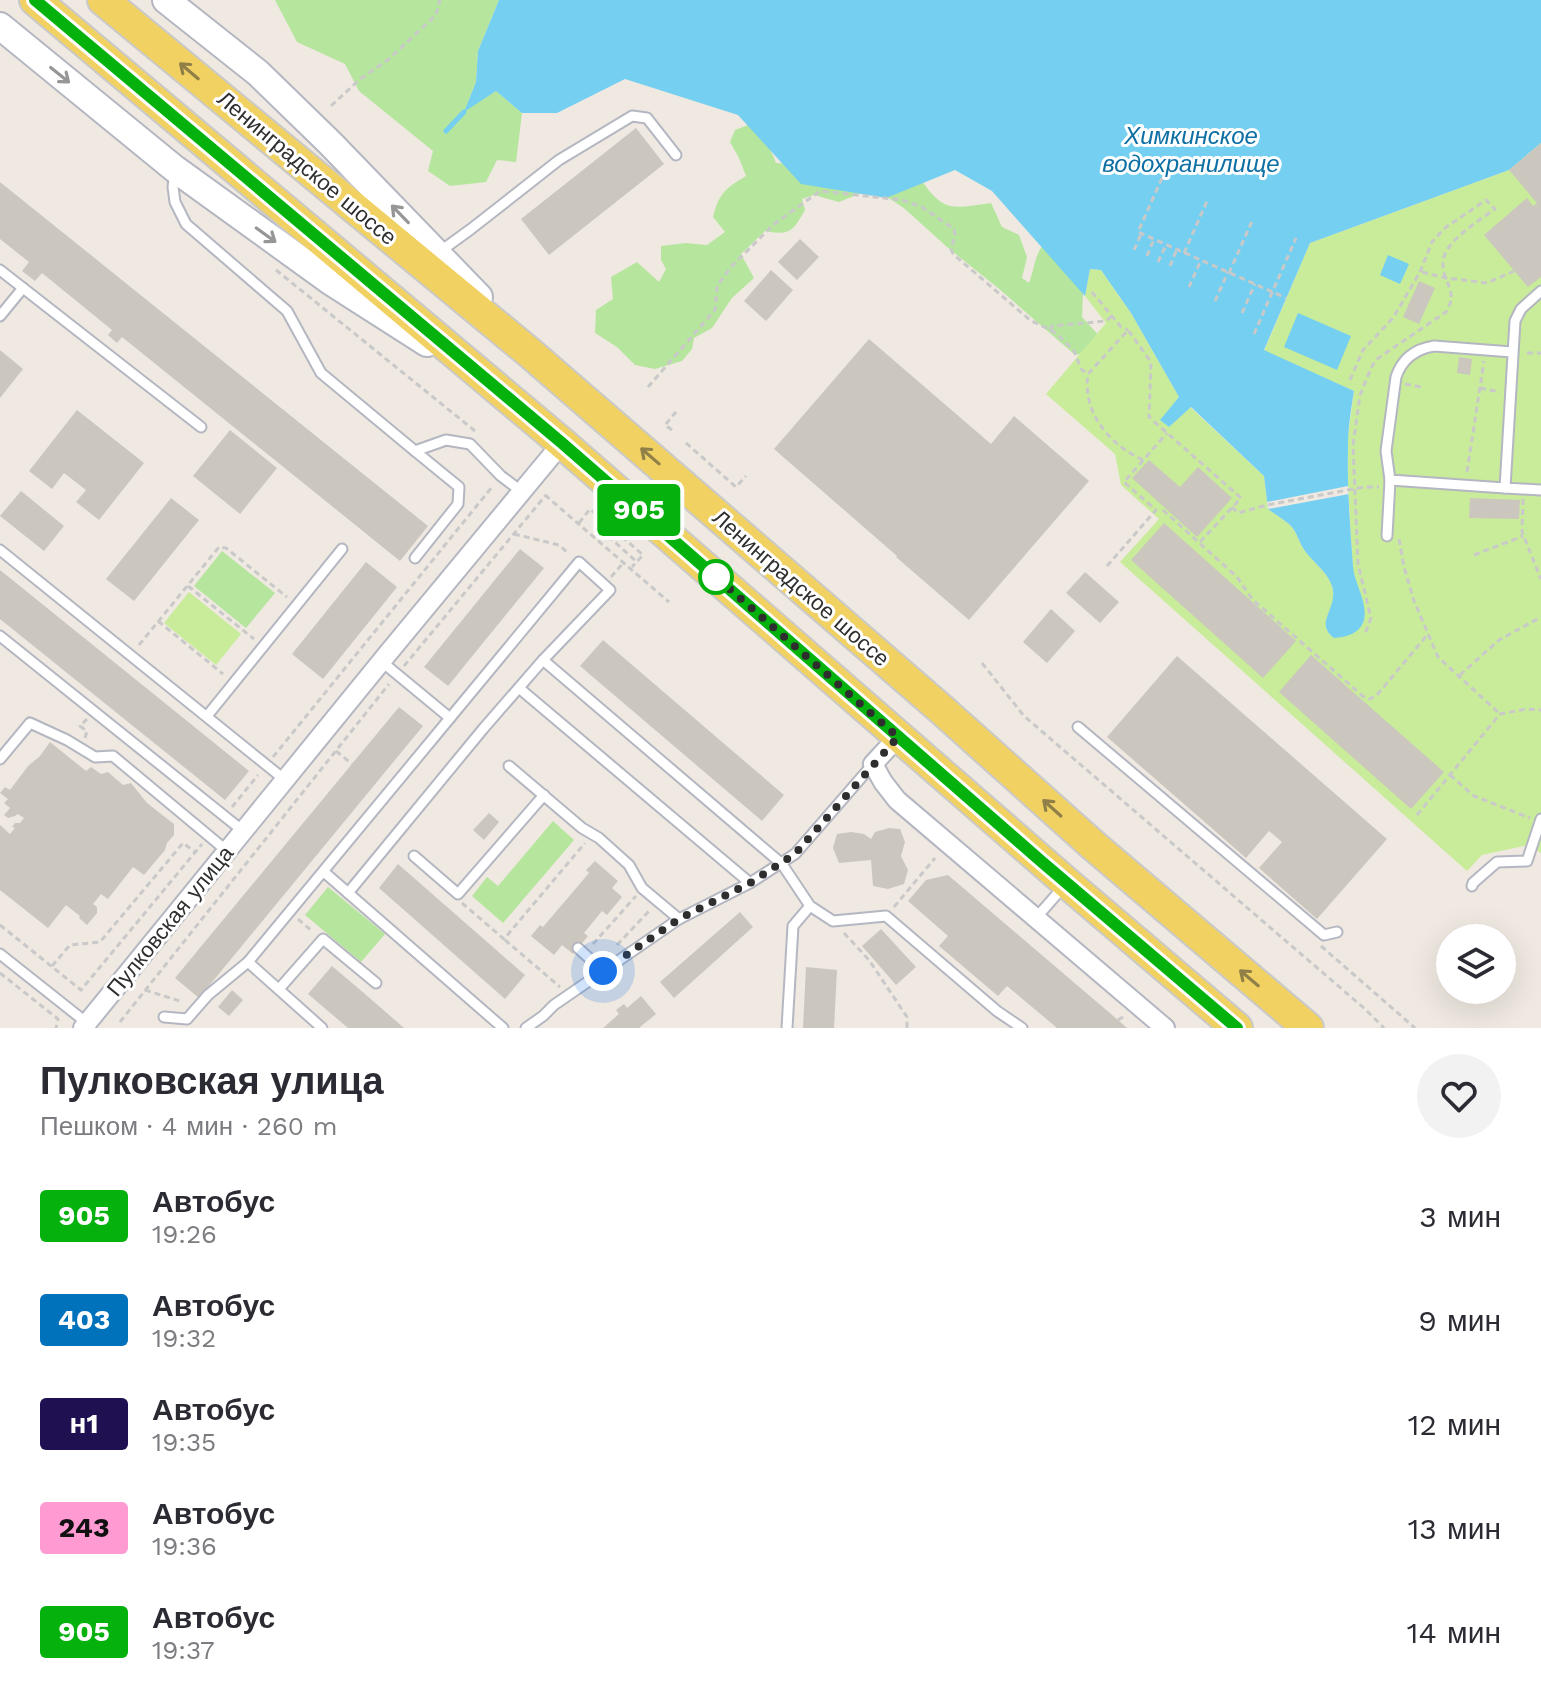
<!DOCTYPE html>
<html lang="ru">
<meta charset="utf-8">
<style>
:root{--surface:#fff;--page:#f2f2f3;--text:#2b2b33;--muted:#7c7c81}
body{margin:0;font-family:"Work Sans",sans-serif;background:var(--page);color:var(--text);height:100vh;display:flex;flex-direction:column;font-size:30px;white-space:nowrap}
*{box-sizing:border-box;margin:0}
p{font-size:26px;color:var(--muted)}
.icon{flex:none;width:44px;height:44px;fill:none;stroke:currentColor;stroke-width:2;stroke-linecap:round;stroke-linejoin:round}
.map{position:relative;height:1028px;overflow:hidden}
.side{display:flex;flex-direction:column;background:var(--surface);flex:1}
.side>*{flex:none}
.badge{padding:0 16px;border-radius:6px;font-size:28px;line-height:52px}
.fabs{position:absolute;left:1436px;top:924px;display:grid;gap:16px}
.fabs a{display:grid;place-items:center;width:80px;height:80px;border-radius:50%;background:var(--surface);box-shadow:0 8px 32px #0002;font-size:40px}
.you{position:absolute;width:40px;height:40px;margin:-20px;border:6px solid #fff;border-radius:50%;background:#1a73e8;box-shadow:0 0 0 12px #1a73e833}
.map>.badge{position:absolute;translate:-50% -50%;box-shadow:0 0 0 4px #fff}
.round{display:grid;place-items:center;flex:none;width:84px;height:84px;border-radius:42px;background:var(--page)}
.headline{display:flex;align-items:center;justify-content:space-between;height:136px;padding:0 40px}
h1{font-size:38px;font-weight:700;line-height:60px}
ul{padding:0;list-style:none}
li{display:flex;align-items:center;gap:24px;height:104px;padding:0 40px}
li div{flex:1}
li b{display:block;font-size:30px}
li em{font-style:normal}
li .badge{min-width:88px;font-weight:700;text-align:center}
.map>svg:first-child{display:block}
.green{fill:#b6e59e}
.pitch{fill:#c9ec9a}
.water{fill:#75cff0}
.pier{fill:#efe9e1}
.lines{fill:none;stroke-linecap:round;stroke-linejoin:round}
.stream{stroke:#75cff0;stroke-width:5}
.building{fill:#cbc7bf}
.service-casing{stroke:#b4b7c1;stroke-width:13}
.minor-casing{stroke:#b4b7c1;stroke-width:22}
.secondary-casing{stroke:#b4b7c1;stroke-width:30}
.primary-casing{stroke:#c9c9c9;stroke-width:34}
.path{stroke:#c9c9c9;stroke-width:3;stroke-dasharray:6 4;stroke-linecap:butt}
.service{stroke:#fff;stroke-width:9}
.minor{stroke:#fff;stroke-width:18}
.secondary{stroke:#fff;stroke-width:26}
.primary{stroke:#f2d163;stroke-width:30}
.oneway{stroke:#908048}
.oneway2{stroke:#969696}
.line-casing{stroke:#fff;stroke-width:18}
.line{stroke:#05b10d;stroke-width:12}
.walk{stroke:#2e2e2e;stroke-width:8;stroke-dasharray:0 14.4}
.stop-dot{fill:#fff;stroke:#05b10d;stroke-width:4}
.labels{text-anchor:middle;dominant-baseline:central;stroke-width:6;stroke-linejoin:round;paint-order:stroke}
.street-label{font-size:22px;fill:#2e2e2e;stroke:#fff}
.water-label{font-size:24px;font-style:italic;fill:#0d6fa3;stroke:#fff}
</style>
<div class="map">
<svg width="1541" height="1028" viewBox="0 0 1541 1028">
<rect width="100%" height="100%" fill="#efe9e1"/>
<g class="green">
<path d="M275,0H499L478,51L476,82L465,110L496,91L522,113L516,162L497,160L486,182L450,186L428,171L433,151L359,91L345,64L297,42Z"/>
<path d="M748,125L765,137L776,163L914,170C943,211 944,210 991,203L1002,227L1019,235L1027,257L1022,278L1029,283C1035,267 1034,256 1045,242L1071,275L1083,294L1082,317L1103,340L1099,356L1074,354L998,288L947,247L905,209L874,188L839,202L814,195L802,199L805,210C793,231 790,236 765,231L741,254L754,278L732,298L712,328L694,338L692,349L682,361L655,369L635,365L617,347L595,333L596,310L613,299L611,277L637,262L659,282L666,269L661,260V246L686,243L707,245L725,232L713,217C719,193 726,188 746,176L739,158L730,142L735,130Z"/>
<path d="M222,551L275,593L246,628L194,586Z"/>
<path d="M553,821L574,840L503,923L472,896L487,877L498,886Z"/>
<path d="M328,887L385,934L361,962L305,915Z"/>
</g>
<g class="pitch">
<path d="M1541,143V853L1528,845L1482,855L1467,871L1120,562L1159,519L1121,485L1115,454L1046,394L1106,323L1085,296L1090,269L1101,270L1131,313L1179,397L1161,420L1169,427L1190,407L1264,476L1268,509C1275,514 1283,519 1289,524C1297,531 1299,543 1305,551C1313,562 1328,573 1332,586C1340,610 1313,622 1334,638L1363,607L1353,571L1348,486L1347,443L1354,391L1264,351L1310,243L1509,170Z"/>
<path d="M189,592L241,634L216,665L164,623Z"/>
</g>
<g class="water">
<path d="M499,0H1541V143L1509,170L1310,243L1264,350L1354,391C1351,409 1348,428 1348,447C1347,486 1350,526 1353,566C1354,583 1368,602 1364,620C1360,634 1346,637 1334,638C1313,622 1339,609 1332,586C1328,573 1313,562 1305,551C1299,543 1297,531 1289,524C1283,519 1275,514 1268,509L1264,476L1191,407L1169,427L1160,420L1179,397L1131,313L1101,270L1090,269L1085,296L1083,294L992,191L955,170L886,198L801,184L738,115L625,79L557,113H522L496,91L464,112L476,82L478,51Z"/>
<path d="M1388,255L1409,264L1400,284L1380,275Z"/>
<path d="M1298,313L1351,336L1337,370L1284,347Z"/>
</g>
<path class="pier" d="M1348,486L1349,494L1268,509L1267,502Z"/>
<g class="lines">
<path class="stream" d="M446,131L464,112"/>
</g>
<g class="building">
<path d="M636,128L664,164L549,255L521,219Z"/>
<path d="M1541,143V277L1528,287L1484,235L1527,198L1533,206L1537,203L1509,170Z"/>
<path d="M0,182L428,526L400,561L122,337L117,343L108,335L112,330L42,273L35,281L22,271L29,262L0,239Z"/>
<path d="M800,239L819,257L797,280L778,262Z"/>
<path d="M771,270L793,290L766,321L744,301Z"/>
<path d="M1419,281L1435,288L1419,324L1403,317Z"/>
<path d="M869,339L991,444L1014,416L1089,481L969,620L896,557L897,556L774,449Z"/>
<path d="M0,350L23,369L0,398Z"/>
<path d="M1459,357L1472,359L1470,375L1457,373Z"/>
<path d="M77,410L144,463L99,520L76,502L86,490L64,473L52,489L29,471Z"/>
<path d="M230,430L277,468L240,514L193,476Z"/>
<path d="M1149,460L1180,487L1198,467L1232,498L1197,537L1132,478Z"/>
<path d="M21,491L64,526L44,551L0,516Z"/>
<path d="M171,498L199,520L134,601L106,579Z"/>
<path d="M1470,498L1520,500L1519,519L1469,518Z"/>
<path d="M1164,523L1296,641L1263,678L1131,560Z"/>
<path d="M520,549L544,568L448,686L424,667Z"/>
<path d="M366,562L397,587L323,679L292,654Z"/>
<path d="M0,570L249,771L225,800L0,619Z"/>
<path d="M1085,572L1119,602L1100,623L1066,593Z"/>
<path d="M1051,609L1075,631L1047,663L1023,642Z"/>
<path d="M603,640L784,795L762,821L580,666Z"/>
<path d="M1311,655L1444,772L1411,809L1279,692Z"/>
<path d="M1177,656L1387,839L1317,919L1259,868L1282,842L1269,831L1246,858L1107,737Z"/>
<path d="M399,707L423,726L199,998L175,978Z"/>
<path d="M50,742L86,771L91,767L101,774L108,772L123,785L131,783L147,803L174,824V835L167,843L165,850L144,875L133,867L108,899L101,894L93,904L97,907V913L87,925L79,918L80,916L66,905L48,928L0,890V825L10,834L15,828L12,827L15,823H20L24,818L18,814L15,816L8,818L4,815L10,808L4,803L8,799L0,793L5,787L10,790L28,766L40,756Z"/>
<path d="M489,813L499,822L484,840L473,830Z"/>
<path d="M889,828L900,829L905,842L901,856L908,870L904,884L888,889L873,886L871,860L839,863L833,848L837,834L851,832L864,834L871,839L875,832Z"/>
<path d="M595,861L618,881L612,888L622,897L607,915L602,911L584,933L588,936L573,954L562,945L554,955L531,936L540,925L543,927L589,873L586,870Z"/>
<path d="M398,864L525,975L505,999L379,888Z"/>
<path d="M948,875L1118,1020L1127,1028H1057L1007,986L998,996L939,946L948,936L908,901L926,880Z"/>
<path d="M740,912L753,927L674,998L660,982Z"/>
<path d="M881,929L916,967L896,985L862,946Z"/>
<path d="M332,966L365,994L404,1028H348L308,994Z"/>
<path d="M806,967L837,970L834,1028H803Z"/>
<path d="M232,990L243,1000L229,1016L218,1007Z"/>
<path d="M641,996L656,1014L639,1028H603L619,1014L616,1010L624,1004L627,1008Z"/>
</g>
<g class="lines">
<defs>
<g id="service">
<path d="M175,172L173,187L175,202L186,224L287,311L321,373L415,451L446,440L470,444L501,476L521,491"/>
<path d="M438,253L471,229L559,160L632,116L647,118L676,155"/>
<path d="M0,270L201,427"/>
<path d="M1541,291L1521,309L1515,321L1505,488L1541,490"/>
<path d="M0,316L23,288"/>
<path d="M1505,488L1390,480L1386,451L1396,377C1402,359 1415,349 1434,346L1512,352"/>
<path d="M1387,536L1390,480"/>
<path d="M0,550L285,780"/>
<path d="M415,558L458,504L459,487L415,451"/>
<path d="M0,636L243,831"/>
<path d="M543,660L782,864L810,906L833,921L886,916L997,1011L1022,1028"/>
<path d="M519,688L750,883"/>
<path d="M207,716L342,549"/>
<path d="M1078,727L1324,935L1337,932"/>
<path d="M0,759L30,723L67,740L95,757L113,756L227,851"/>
<path d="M509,766L582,828L599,838L629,865L642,888L679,919"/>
<path d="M414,856L458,894L544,795"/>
<path d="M324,872L503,1028"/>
<path d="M1472,886L1473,883L1497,862L1527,861L1541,819"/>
<path d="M348,893L483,729L543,660L610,590L579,562L450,718"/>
<path d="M1036,918L1064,886"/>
<path d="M578,948L603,971"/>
<path d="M0,954L87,1023"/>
<path d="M279,989L323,939L376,983"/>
<path d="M164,1017L187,1019L208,995L248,962"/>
<path d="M322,1028L248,962L450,718L381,661"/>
<path d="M526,1028L543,1016L554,1005L679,919L750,883L795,854L873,764"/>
<path d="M787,1028L793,926L810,906"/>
</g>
<g id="minor">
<path d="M898,737L873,764L883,782L897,800L1165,1028"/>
<path d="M83,1028L389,652L562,443"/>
</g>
<g id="secondary">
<path d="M166,0L258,73L330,143L479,297"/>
<path d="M0,26L175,169L330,281L427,343"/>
</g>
<g id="primary">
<path d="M35,0L562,443L1067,883L1237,1028"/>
<path d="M103,0L530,353L941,709L1094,846L1308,1028"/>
</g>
</defs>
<use href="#service" class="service-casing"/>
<use href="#minor" class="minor-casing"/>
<use href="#secondary" class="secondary-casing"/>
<use href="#primary" class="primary-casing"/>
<g class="path">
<path d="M331,106L359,80L389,59L436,15L440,0"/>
<path d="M1162,178L1138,232L1286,298"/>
<path d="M1134,250L1141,234"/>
<path d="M1184,253L1208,199"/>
<path d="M1147,256L1154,239"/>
<path d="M1158,262L1166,245"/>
<path d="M1170,266L1177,249"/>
<path d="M276,270L475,431"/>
<path d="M1422,272L1446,278L1487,283L1514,271"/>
<path d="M1229,273L1253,219"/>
<path d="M1189,287L1201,260"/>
<path d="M1092,292L1121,327L1128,330"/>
<path d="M1215,301L1228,272"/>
<path d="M1242,313L1255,284"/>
<path d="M1050,330L1052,326L1106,321L1112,316"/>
<path d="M1254,334L1296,238"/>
<path d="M1527,353H1541"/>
<path d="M1350,380L1363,350L1393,318L1420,272L1432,242L1445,228L1486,200L1495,209C1481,219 1449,239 1444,257C1438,280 1461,289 1446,312L1377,359L1372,366L1360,395L1353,445L1358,564L1371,618L1365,634"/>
<path d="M1405,384L1421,387"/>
<path d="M648,387L715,310L717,286L732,266L773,225L820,191L902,200L922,207L954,229L955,235L951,249L953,254L1030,320L1056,333L1074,351L1081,369L1088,374"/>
<path d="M1480,388L1500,392"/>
<path d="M672,430L665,425L676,412"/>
<path d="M686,443L736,487L746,476"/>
<path d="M1143,460C1110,445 1082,413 1088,374L1128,330L1151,362L1149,417L1241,498L1200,542"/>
<path d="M1467,472L1484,361"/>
<path d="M545,495L669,602"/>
<path d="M1523,499L1522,532L1541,579"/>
<path d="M1232,507L1238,513L1267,505L1364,487H1379"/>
<path d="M1163,510L1237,577L1252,599L1365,698L1370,699L1377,695L1428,634"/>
<path d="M579,523L590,509L643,555L632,567"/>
<path d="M514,534L559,545L569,554"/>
<path d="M608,536L637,562"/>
<path d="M1399,539L1404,567L1414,601L1438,657L1500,714"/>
<path d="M1474,555L1523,536"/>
<path d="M1107,566L1156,510L1124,482L1167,433"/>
<path d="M611,577L624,562"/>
<path d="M188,586L254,639"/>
<path d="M158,621L223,674"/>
<path d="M139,645L219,547L226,548L287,597"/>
<path d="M982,663L1024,716L1365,1009L1384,1028"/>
<path d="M404,666L546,495"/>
<path d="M1460,675L1499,640L1541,617"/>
<path d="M85,738L87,731L80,726L87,719"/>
<path d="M336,751L352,764"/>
<path d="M273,757L492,487"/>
<path d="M1450,775L1474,796L1530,818"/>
<path d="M232,807L258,775"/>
<path d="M1417,815L1500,714L1526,709L1541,710"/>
<path d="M462,903L504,939L585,843"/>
<path d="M894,907L935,858"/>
<path d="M298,919L313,932"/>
<path d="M0,925L81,990L202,844"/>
<path d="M844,933L869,960L907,1017V1028"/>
<path d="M505,940L560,987"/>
<path d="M593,944L636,896"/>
<path d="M617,945L650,910"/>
<path d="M1321,946L1415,1028"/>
<path d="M52,966L70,945L100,942L183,843L195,852"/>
<path d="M0,973L58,1019L56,1028"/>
<path d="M145,990L183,1002"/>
<path d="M1118,1020L1123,1017"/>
<path d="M120,1022L389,684"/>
</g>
<use href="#service" class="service"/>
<use href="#minor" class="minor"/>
<use href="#secondary" class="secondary"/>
<use href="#primary" class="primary"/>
</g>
<defs><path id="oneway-shaft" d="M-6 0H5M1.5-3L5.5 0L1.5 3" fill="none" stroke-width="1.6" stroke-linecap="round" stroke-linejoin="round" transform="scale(2)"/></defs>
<g class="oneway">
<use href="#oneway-shaft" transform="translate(189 71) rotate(-140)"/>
<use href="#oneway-shaft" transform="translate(650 456) rotate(-139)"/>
<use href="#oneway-shaft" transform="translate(1052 808) rotate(-138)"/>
<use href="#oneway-shaft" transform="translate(1249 978) rotate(-140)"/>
</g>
<g class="oneway2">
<use href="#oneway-shaft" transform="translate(60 75) rotate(39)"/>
<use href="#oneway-shaft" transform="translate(400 214) rotate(-134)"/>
<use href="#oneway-shaft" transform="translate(266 235) rotate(36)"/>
</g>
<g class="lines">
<defs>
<path id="line" d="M35,0L562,443L1042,862L1237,1028"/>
</defs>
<use href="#line" class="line-casing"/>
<use href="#line" class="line"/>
<path class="walk" d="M603,971L679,919L750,883L795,854L898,737L716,577"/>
</g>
<circle class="stop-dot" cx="716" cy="577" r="16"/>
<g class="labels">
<g class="street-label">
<text transform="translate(307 168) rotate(40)">Ленинградское шоссе</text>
<text transform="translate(801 588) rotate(41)">Ленинградское шоссе</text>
<text transform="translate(170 921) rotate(-51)">Пулковская улица</text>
</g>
<g class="water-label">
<text x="1191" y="136">Химкинское<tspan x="1191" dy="28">водохранилище</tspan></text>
</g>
</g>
</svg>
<div class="fabs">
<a><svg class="icon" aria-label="layers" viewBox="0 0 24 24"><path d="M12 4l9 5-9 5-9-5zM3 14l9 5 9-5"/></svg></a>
</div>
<div class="you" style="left:603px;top:971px"></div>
<b class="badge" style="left:639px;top:510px;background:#05b10d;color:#fff">905</b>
</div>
<section class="side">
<div class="headline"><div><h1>Пулковская улица</h1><p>Пешком · 4 мин · 260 m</p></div><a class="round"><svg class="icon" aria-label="heart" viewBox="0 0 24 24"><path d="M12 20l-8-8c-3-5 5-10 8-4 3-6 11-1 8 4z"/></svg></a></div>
<ul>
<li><span class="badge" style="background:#05b10d;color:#fff">905</span><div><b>Автобус</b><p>19:26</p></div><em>3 мин</em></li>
<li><span class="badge" style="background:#0072bc;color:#fff">403</span><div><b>Автобус</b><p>19:32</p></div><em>9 мин</em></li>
<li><span class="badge" style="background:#1f1051;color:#fff">н1</span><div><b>Автобус</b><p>19:35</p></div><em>12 мин</em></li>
<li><span class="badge" style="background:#ff9ad2;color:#111">243</span><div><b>Автобус</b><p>19:36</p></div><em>13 мин</em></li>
<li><span class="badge" style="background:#05b10d;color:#fff">905</span><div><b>Автобус</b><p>19:37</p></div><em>14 мин</em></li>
</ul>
</section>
